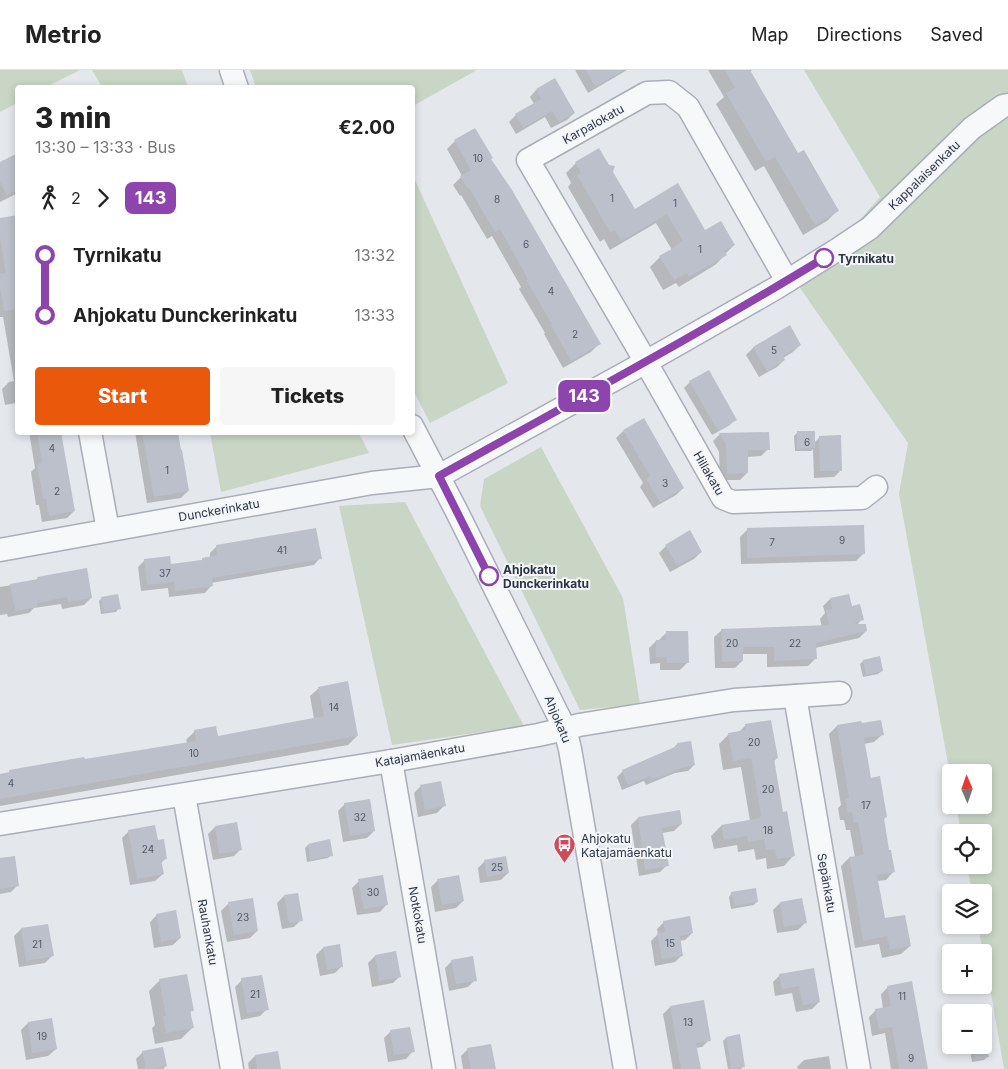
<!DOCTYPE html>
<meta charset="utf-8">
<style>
:root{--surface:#fff;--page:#f6f6f6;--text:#222;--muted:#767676;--line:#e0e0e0;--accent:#ea580c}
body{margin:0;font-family:Inter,sans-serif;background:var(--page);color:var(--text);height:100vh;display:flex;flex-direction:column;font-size:19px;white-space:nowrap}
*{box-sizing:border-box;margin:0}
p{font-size:16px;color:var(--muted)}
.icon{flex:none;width:28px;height:28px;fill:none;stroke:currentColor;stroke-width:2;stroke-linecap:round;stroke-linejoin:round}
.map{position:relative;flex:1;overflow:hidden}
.details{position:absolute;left:15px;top:15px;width:400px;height:350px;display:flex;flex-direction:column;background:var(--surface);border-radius:5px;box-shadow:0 2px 8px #0003}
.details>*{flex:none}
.badge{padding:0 10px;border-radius:8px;font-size:18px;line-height:32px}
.needle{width:32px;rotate:358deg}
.fabs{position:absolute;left:942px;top:694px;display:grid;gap:10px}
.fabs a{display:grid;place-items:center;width:50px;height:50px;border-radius:5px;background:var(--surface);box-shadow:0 2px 8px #0003;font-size:25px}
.map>.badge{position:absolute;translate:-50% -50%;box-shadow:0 0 0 2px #fff}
.legs{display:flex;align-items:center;gap:8px;height:55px;padding:0 20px;font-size:16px}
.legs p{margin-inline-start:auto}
.overview{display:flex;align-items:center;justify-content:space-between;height:85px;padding:0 20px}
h1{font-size:28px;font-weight:800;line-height:38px}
.action{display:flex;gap:10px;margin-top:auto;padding:10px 20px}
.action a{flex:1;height:58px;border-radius:5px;background:var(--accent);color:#fff;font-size:20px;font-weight:800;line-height:58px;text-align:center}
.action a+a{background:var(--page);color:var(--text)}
ul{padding:0 20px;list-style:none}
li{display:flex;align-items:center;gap:18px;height:60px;font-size:19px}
li i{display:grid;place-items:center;width:8px;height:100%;margin:0 6px;background:currentColor}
li i::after{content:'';width:12px;height:12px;margin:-6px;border:4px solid;border-radius:50%;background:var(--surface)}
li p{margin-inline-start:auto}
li:first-child i{background:linear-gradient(#0000 50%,currentColor 0)}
li:last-child i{background:linear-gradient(currentColor 50%,#0000 0)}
header{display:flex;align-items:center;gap:30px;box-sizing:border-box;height:70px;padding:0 25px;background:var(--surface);border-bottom:1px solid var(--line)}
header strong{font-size:24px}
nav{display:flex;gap:28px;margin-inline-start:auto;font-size:18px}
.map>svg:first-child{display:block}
.green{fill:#c9d6c5}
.shadow{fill:#0003}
.building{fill:#bbc0ca}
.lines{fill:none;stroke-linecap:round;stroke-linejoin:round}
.minor-casing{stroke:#a9aeb7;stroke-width:25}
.minor{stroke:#f7f8fa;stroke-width:22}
.line-1-casing{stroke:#fff;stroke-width:11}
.line-1{stroke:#8e44ad;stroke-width:8}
.stop-1-dot{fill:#fff;stroke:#8e44ad;stroke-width:2.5}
.labels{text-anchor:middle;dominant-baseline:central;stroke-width:4;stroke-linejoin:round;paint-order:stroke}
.number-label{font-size:10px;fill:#4f5766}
.street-label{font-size:12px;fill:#2b3445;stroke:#f4f6f9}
.stop-label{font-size:12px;font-weight:bold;fill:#2b3445;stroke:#f4f6f9;text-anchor:start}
.poi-label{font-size:12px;fill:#2b3445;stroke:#f4f6f9;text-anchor:start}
</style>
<header>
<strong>Metrio</strong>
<nav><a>Map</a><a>Directions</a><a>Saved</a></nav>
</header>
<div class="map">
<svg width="1008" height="999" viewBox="0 0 1008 999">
<rect width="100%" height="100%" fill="#e4e7ec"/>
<g class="green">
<path d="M0,0H80L46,17L18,18L17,33L0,42Z"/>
<path d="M92,0H182L188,17H102Z"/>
<path d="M250,0H477L413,36L412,18L256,17Z"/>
<path d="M804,0H1008V999H1004L984,882H983L978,855H984V822H972L967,795H984V762H961L956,735H984V702H951V710L899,424L908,373L800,218L880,127Z"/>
<path d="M413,106L508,313L430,353L413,320Z"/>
<path d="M210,363H359L369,383L221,422Z"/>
<path d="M541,377L623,528L640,634L580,640L480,436L484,409Z"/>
<path d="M405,432L524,656L392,675L339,436Z"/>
</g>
<g class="shadow">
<path d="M575,0H627L588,23Z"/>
<path d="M708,0H752L750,2L797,85L838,140L827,151L803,165L764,96L755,101L716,34L724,27Z"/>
<path d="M536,20L574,43L567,50L551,58L545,47L516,64L509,52L516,45L534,34L530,27Z"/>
<path d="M475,59L489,90L599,274L591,282L563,298L544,264L545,263L519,219L521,217L492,166L487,169L461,125L460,126L453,115L462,106L447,79L454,72Z"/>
<path d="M18,84V123L0,132V94Z"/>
<path d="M576,93L612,102L634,140L677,115L704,162L734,175L725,184V185L715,195L679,217L676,213L663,220L650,197L660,187L672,180L656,153L610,180L604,169L600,172L568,117L571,113L566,103Z"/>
<path d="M18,146V341L16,333L5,335L2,319L9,312L14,311L3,247H0V149Z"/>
<path d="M789,257L800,275L793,282L783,288L784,290L777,297L759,307L746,285L753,278Z"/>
<path d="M690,312L735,349L730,355L712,365L684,318Z"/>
<path d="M623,361L683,418L676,425L653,438L640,417L643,413L616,368Z"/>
<path d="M29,362H60L74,441L67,448L42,452L39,435H36L31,402L35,398Z"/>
<path d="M135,362H177L188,421L181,428L147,433Z"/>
<path d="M798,362L814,373L820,367L841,400L834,407L814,408L813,379L811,381H795L794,366Z"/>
<path d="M720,364L768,379L761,386L747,387V403L740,410H720L719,382L713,371Z"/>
<path d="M747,460L863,484L856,491L741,494L740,467Z"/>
<path d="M666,476L701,482L694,489L670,502L659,483Z"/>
<path d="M216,477L320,488L314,495L211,513V516L205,523L169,527L168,518L141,521L138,497L145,490L170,495L200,492L203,489L210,488V483Z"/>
<path d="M38,508L91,528L84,535L62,539L61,534L34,538L29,543L8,547L7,544L0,545V517L35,511Z"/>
<path d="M102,528L119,538L116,542L101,544L99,531Z"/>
<path d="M830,529L851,538L862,549L856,556L866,561L859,568L815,578V589L808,596L767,597V584H742V591L735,598H715L714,567L722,560L822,557L820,549L825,543L823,536Z"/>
<path d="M666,563L688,592L680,600H660V593L650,594L649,578L656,571H659V570Z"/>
<path d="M863,591L882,601L878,604L863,607L860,594Z"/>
<path d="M319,618L357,666L348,675L0,736V705L7,704L10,701L84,691L187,673L186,670L195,661L217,667L314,649L310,626Z"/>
<path d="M746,655L777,688L773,692L782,743L794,785L784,796L767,799L766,788L756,790L754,779L738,782L737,775L714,779L711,766L721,756L750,751L741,697L723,700L719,674L729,664L738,663Z"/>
<path d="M837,656L883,664L874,672L864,674L870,709L886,747L883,750L888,782L894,801L886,810L877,811L884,850L910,876L901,884L882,888L879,874L855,878L841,796L849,788L855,787L850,760H846L844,750H840L838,738L841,735L829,664Z"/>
<path d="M677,674L694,695L688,701L675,703L646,715L644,711L622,720L617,707L623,701L672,680Z"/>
<path d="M421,716L444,736L437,743L418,747L414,723Z"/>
<path d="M345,734L374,761L367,768L343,772L338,741Z"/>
<path d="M638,748L681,754L674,761L662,763L667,795L660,802L639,806L631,755Z"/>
<path d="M236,753L241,779L234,786L213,790L208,764L215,757Z"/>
<path d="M129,761L157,771L166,788L161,793L163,804L155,811L130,815L122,768Z"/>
<path d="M308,775L331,785L328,788L307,792L305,778Z"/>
<path d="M0,790L18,815L11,822L0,824Z"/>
<path d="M485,791L508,803L501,810L480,813L478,798Z"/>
<path d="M438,810L463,831L456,838L435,842L431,817Z"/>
<path d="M359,811L387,834L380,842L357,845L352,818Z"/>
<path d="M732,823L757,831L754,835L731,839L729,827Z"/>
<path d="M284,826L301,850L294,857L282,859L277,833Z"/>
<path d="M780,833L805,853L798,860L777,863L773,840Z"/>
<path d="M228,834L257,861L250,868L227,872L221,841Z"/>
<path d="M157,845L180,868L173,875L154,878L150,852Z"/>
<path d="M664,852L692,863L685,870L679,871L682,885L675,892L655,896L651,871L658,864L657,859Z"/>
<path d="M21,859L52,886L45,893L19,897L14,866Z"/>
<path d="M323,878L342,896L335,903L320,906L316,885Z"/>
<path d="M375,886L400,906L393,913L372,917L368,893Z"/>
<path d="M452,891L475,910L468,917L449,921L445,898Z"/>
<path d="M813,899L819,932L812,939L796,942L792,923L775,926L773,912L780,905Z"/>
<path d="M160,910L192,940L190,943L192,958L181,969L155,974L152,958L155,955L149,921Z"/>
<path d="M242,910L267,939L260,946L241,950L235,917Z"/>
<path d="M888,917L926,999H891L885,963L872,966L869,947L876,940L883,939L881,924Z"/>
<path d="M979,936L980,942H964L967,938Z"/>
<path d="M670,937L709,970L702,977L696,978L700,999H673L663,944Z"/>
<path d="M51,950L56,979L48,986L26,990L21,960L28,953Z"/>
<path d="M391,961L413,981L406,989L388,992L384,968Z"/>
<path d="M739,966L744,996L741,999H728L723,971L726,968Z"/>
<path d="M984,966L987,987L984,990L972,992L969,975H984Z"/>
<path d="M468,979L495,999H463L461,986Z"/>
<path d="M143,982L166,996L163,999H138L136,989Z"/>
<path d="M255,986L280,999H249L248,993Z"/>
<path d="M829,986L831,999H798L797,997L804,990Z"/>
</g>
<g class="building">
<path d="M586,0H624L595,17Z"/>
<path d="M725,0H750L798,83L804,80L839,141L815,155L775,87L766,92L726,23L735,18Z"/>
<path d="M555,8L575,43L559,52L552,41L523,58L515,44L541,29L536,19Z"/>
<path d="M475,58L493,88L491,89L512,120L601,274L571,291L551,255L552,254L526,210L528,209L500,159L495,162L469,118L468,119L460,106L471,100L454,70Z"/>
<path d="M599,78L609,95L615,96L613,102L635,139L678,113L705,160L721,151L735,175L724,181L727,185L689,207L687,203L674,210L659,186L675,177L676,175L683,171L667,144L621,171L615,160L610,162L577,105L581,103L575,92Z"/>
<path d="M18,83V120L7,125L0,112V92Z"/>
<path d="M18,145V239L4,241L0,218V204L6,203L0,168V148Z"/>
<path d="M790,255L801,275L783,286L785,290L767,301L753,277Z"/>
<path d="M709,300L737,350L718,361L689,311Z"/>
<path d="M644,348L684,418L660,432L646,409L650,406L623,360Z"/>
<path d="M797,361H815V378L797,379Z"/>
<path d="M37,362H61L75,441L49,446L46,429H43L37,394L42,393Z"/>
<path d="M142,362H178L181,380H182L189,421L154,427Z"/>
<path d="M769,362L770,380H748V403L727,404L726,374L719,363Z"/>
<path d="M841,365L842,401H820L819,366Z"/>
<path d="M864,455L865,484L747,488V458Z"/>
<path d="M316,458L322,489L212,508L213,516L175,521L174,512L147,515L144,489L170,486L171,494L202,490V488L217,485L216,475Z"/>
<path d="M690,460L702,482L677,496L665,475Z"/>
<path d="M87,498L92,528L68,532L67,527L37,533V537L15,541L10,514L38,509L37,507Z"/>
<path d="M118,524L121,539L104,542L101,527Z"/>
<path d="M849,524L852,536L860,534L864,550L855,552L856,554H866L867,561L816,573L817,589L774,591V577H743V591L722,592L721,559L829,555L826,540L832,539L830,528Z"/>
<path d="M666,561H688L689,593H667L666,587H656V570H666Z"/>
<path d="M880,586L883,601L866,605L863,590Z"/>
<path d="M348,611L358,666L0,729V704L10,702L9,700L84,687L85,689L196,671L194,660L216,656L218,666L324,646L318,617Z"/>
<path d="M771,650L778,688L774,689L783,742L787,741L795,786L777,789L775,779L766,780L764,769L748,772L747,766L724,770L721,755L760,748V746L761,745L751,688L733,691L728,663L746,660L745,654Z"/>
<path d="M881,650L884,665L864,668L871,708L880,706L887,747L884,748L889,780H891L895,802L877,805L885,848L905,845L911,876L890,880L887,866L863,871L849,787L864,785L858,752L854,753L852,742L848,743L845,729L849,728L837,655L861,651L862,653Z"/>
<path d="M691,671L695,695L682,698L652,710L650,706L628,715L622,700L677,676V673Z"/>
<path d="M441,711L446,736L425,740L420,715Z"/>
<path d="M370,729L375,761L350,766L344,733Z"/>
<path d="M680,740L682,754L662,758L669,796L645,800L638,747Z"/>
<path d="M237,752L242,780L219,784L215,756Z"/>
<path d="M155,755L158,770L164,769L167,789L161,790L164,804L137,809L128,760Z"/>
<path d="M330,769L333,786L310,790L308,774Z"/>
<path d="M15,786L19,816L0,819V788Z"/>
<path d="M506,786L509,803L487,807L484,790Z"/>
<path d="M383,805L388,835L364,839L358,809Z"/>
<path d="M459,805L464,831L442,835L437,809Z"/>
<path d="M756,818L758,832L734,836L731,822Z"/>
<path d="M298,823L303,851L289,853L284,825Z"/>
<path d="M253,828L258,861L234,865L228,832Z"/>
<path d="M802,828L807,853L784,857L780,832Z"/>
<path d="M176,840L181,868L161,872L156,844Z"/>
<path d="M690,846L693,863L680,866L683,886L662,889L657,863L665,862L663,851Z"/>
<path d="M48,854L54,886L26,891L21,858Z"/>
<path d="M340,874L343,897L327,900L323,877Z"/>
<path d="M396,881L401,907L379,911L375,885Z"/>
<path d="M473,886L477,911L456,914L451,890Z"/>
<path d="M814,898L820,932L803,935L799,916L782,919L779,904Z"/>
<path d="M187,904L194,941H190L194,958L166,963L163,946H166L159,909Z"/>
<path d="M262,905L269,940L247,943L241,908Z"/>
<path d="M912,911L928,999H899L892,957L879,959L875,939L891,936L887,916Z"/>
<path d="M704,930L711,971L696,973L701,999H681L670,936Z"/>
<path d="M52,948L57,979L32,983L28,952Z"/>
<path d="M410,957L415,982L394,985L390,960Z"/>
<path d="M740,964L745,997L731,999L726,967Z"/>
<path d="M491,974L496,999H471L467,978Z"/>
<path d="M984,974H986L989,987L975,990L973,976L984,975Z"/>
<path d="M163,977L167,996L154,999H146L142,981Z"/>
<path d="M278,981L281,999H257L255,985Z"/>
</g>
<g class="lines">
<defs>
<g id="minor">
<path d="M231,0L237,18"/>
<path d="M787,211L688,37L669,22L647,23L528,90L639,280L723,428L733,432L862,428L876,417"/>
<path d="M412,356L456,440L565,659L570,679L625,999"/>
<path d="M90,362L108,460"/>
<path d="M0,480L372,413L439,406L646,292L776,218L840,178L870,158L972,58L1003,36L1008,35"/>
<path d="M795,626L859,999"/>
<path d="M391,691L444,999"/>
<path d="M184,725L232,999"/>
<path d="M0,754L391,691L538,665L565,659L579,655L734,630L840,623"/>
</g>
</defs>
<use href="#minor" class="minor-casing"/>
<use href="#minor" class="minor"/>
</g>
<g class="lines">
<defs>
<path id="line-1" d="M489,506L439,406C568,334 698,265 824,188"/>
</defs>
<use href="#line-1" class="line-1-casing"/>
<use href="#line-1" class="line-1"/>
</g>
<defs>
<symbol id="bus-pin" viewBox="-11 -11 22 30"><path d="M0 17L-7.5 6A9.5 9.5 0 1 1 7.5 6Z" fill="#d1495b" stroke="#f4f6f9"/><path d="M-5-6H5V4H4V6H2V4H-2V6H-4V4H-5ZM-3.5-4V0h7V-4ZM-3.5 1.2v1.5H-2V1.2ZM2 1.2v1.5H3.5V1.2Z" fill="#fff"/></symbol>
</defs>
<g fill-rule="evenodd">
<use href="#bus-pin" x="552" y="762" width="25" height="34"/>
</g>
<g class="stop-1-dot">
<circle cx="824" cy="188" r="9"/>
<circle cx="489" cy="506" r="9"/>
</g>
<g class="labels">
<g class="number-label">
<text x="478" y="88">10</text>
<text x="612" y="128">1</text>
<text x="497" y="129">8</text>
<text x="675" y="133">1</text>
<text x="526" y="174">6</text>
<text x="700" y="179">1</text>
<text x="551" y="221">4</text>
<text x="575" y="264">2</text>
<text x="774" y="280">5</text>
<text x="807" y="372">6</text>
<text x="52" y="378">4</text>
<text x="167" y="400">1</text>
<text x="665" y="413">3</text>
<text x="57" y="421">2</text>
<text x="842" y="470">9</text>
<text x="772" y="472">7</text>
<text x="282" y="480">41</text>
<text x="165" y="503">37</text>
<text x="732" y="573">20</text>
<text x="795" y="573">22</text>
<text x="334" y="637">14</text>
<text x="754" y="672">20</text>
<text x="194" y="683">10</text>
<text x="11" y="713">4</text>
<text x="768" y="719">20</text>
<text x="866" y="735">17</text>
<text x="360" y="747">32</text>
<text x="768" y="760">18</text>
<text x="148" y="779">24</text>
<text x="497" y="797">25</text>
<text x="373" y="822">30</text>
<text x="243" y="847">23</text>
<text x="670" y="873">15</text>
<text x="37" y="874">21</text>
<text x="255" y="924">21</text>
<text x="902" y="926">11</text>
<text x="688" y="952">13</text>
<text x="42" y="966">19</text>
<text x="911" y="988">9</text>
</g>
<g class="street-label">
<text transform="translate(593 54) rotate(-29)">Karpalokatu</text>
<text transform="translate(924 105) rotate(-44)">Kappalaisenkatu</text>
<text transform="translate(709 403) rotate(60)">Hillakatu</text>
<text transform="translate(219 440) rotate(-10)">Dunckerinkatu</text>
<text transform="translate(558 649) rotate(67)">Ahjokatu</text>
<text transform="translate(420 685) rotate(-10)">Katajamäenkatu</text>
<text transform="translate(827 813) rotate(80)">Sepänkatu</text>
<text transform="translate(418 845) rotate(80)">Notkokatu</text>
<text transform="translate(208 862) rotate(80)">Rauhankatu</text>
</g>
<g class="stop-label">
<text x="838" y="188">Tyrnikatu</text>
<text x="503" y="499">Ahjokatu<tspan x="503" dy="14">Dunckerinkatu</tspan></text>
</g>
<g class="poi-label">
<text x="581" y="768">Ahjokatu<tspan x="581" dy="14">Katajamäenkatu</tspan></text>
</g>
</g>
</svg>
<div class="fabs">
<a><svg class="needle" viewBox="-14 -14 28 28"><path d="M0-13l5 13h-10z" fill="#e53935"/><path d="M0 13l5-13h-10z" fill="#767676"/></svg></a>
<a><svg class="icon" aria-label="locate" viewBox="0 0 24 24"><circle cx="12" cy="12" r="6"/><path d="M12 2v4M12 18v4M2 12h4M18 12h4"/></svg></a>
<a><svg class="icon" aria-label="layers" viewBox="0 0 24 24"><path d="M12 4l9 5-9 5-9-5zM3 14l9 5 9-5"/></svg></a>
<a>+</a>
<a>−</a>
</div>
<b class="badge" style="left:584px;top:326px;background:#8e44ad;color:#fff">143</b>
<section class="details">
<div class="overview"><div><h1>3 min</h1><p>13:30 – 13:33 · Bus</p></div><b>€2.00</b></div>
<div class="legs"><svg class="icon" aria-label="walk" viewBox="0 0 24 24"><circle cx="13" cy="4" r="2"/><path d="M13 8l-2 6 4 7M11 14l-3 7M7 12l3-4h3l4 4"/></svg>2<svg class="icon" aria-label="forward" viewBox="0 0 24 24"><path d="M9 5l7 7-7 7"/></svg><b class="badge" style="background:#8e44ad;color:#fff">143</b></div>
<ul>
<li><i style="color:#8e44ad"></i><b>Tyrnikatu</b><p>13:32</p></li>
<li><i style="color:#8e44ad"></i><b>Ahjokatu Dunckerinkatu</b><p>13:33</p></li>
</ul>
<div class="action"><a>Start</a><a>Tickets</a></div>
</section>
</div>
